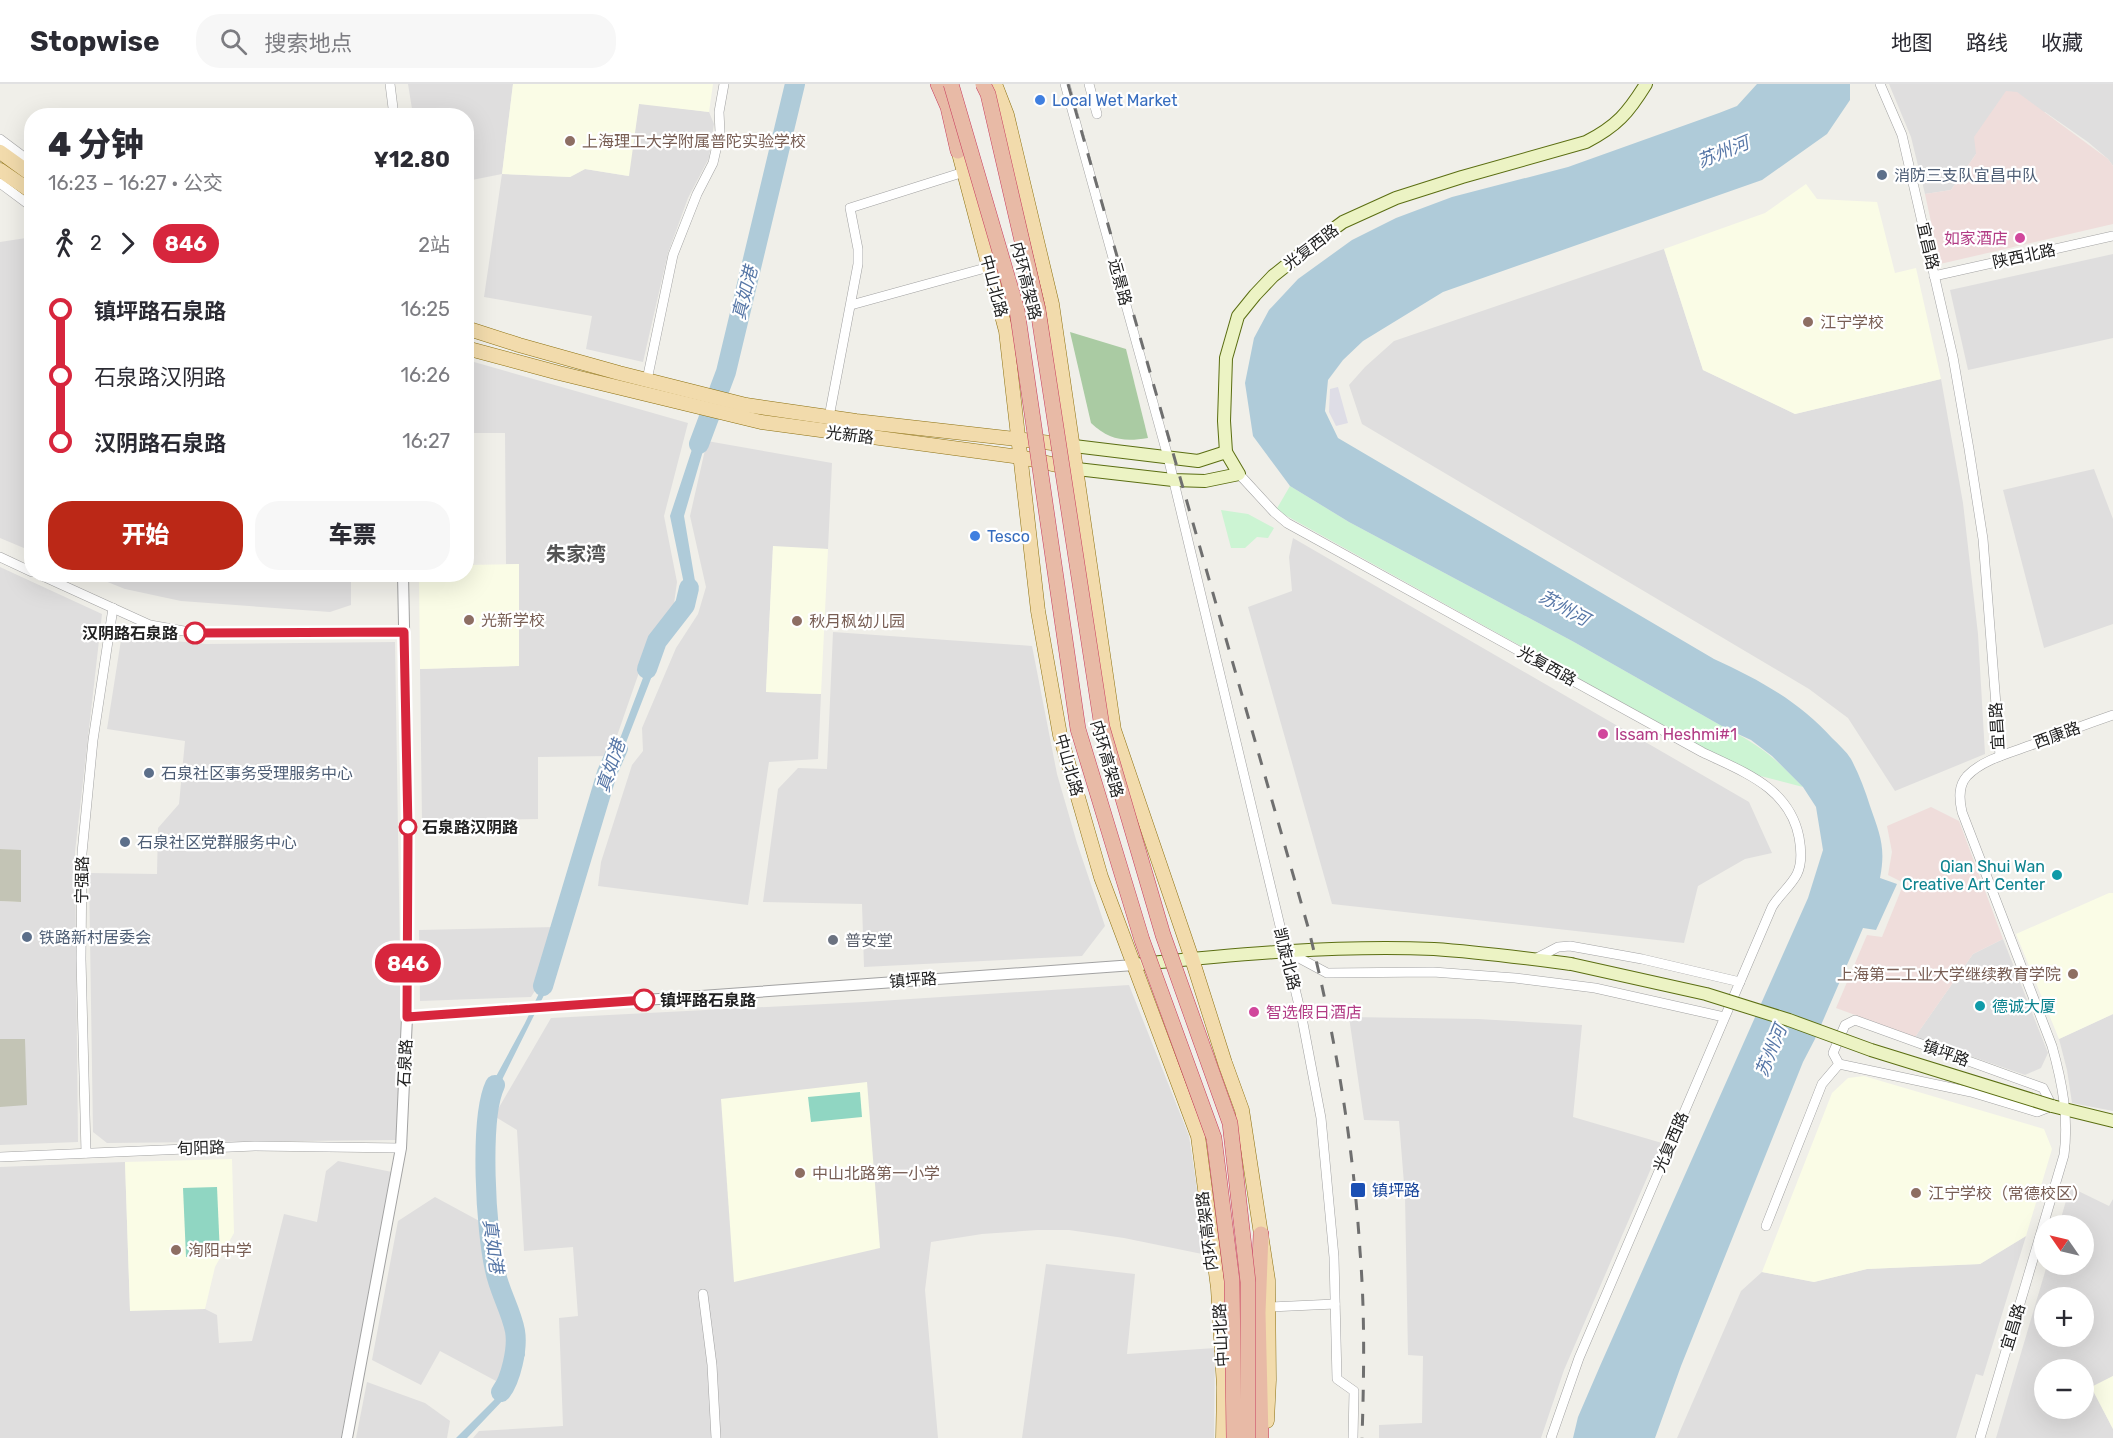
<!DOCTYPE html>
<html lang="zh">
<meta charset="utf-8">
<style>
:root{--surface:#fff;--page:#f7f7f7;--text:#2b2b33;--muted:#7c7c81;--line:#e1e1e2;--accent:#bb2817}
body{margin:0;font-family:Rubik,"Noto Sans SC",sans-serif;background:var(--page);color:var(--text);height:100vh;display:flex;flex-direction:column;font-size:22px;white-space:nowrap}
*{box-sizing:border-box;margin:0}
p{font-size:20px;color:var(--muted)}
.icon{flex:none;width:33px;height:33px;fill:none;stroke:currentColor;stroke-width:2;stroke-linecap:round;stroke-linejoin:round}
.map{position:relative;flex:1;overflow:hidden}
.side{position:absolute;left:24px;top:24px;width:450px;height:474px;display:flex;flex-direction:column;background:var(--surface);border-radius:24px;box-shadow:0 6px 24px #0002}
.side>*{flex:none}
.badge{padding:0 12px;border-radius:20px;font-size:21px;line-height:39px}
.needle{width:39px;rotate:304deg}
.buttons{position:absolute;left:2034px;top:1131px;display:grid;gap:12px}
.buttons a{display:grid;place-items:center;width:60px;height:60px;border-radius:50%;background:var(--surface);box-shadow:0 6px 24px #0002;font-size:30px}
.map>.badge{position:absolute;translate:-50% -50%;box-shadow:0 0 0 3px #fff}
.legs{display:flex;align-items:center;gap:9px;height:66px;padding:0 24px;font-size:20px}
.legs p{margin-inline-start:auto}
.overview{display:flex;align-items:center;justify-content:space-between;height:102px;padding:0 24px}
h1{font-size:33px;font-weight:800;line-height:45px}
.primary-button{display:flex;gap:12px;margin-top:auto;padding:12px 24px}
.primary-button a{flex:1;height:69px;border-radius:24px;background:var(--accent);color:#fff;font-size:24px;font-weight:800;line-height:69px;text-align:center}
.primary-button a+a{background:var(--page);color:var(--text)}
ul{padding:0 24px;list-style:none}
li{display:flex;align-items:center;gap:21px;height:66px;font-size:22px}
li i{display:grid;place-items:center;width:9px;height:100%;margin:0 8px;background:currentColor}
li i::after{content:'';width:15px;height:15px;margin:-8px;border:4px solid;border-radius:50%;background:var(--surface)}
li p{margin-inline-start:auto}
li:first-child i{background:linear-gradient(#0000 50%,currentColor 0)}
li:last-child i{background:linear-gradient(currentColor 50%,#0000 0)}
header{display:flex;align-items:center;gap:36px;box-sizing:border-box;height:84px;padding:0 30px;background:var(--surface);border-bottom:2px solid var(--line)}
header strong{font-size:28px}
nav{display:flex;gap:33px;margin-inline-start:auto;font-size:21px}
.search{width:420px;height:54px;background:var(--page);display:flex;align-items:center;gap:15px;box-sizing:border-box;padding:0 21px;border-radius:24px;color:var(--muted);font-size:22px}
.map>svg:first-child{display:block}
.residential{fill:#dfdede;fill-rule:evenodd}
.commercial{fill:#efdddb}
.education{fill:#fafce6}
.construction{fill:#c3c4b5}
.forest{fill:#aacba3}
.park{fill:#ccf4d3}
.pitch{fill:#90d6c2}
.plaza{fill:#dedde6}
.water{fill:#afcbd9}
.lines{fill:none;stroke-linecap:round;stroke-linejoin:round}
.river{stroke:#afcbd9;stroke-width:20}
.minor-casing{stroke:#a2a2a2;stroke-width:10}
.tertiary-casing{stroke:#a2a2a2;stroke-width:12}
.secondary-casing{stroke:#5b6e12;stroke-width:14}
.primary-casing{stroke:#8d7111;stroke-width:15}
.trunk-casing{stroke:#c83c5e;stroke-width:16}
.minor{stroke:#fff;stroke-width:9}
.tertiary{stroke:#fff;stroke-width:10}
.secondary{stroke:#ecf3c4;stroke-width:12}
.primary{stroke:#f2dbac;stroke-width:14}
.trunk{stroke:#e8baa6;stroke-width:15}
.rail{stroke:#6f6f6f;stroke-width:3;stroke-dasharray:12 12;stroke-linecap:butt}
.secondary-bridge-casing{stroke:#5b6e12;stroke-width:14;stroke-linecap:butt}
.trunk-bridge-casing{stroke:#c83c5e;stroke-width:16;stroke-linecap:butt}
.secondary-bridge{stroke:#ecf3c4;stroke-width:12}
.trunk-bridge{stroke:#e8baa6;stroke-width:15}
.line-1-casing{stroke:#fff;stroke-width:14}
.line-1{stroke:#d7263d;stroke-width:9}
.shop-dot{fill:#3f7fe0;stroke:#fff;stroke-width:2}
.education-dot{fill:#8d6e63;stroke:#fff;stroke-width:2}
.service-dot{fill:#5c6f8a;stroke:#fff;stroke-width:2}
.hotel-dot{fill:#d1479c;stroke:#fff;stroke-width:2}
.stop-1-dot{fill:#fff;stroke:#d7263d;stroke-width:3}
.culture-dot{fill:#0f9aa8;stroke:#fff;stroke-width:2}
.worship-dot{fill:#6b7280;stroke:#fff;stroke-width:2}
.transit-dot{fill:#1a4fb4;stroke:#fff;stroke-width:2}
.labels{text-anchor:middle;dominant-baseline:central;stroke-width:4.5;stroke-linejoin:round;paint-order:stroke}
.shop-label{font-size:16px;fill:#366cbe;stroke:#fff;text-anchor:start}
.education-label{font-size:16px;fill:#785e54;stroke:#fff;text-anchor:start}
.service-label{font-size:16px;fill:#4e5e75;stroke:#fff;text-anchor:start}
.hotel-label{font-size:16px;fill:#b23c85;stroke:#fff;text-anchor:start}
.street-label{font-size:16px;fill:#212121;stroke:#fff}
.stop-label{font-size:16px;font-weight:bold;fill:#212121;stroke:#fff;text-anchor:start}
.culture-label{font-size:16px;fill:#0d838f;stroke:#fff;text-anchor:end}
.worship-label{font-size:16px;fill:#5b616d;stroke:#fff;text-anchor:start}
.transit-label{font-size:16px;fill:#164399;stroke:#fff;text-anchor:start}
.water-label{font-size:18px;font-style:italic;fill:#5777a7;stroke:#fff}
.quarter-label{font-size:20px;font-weight:bold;fill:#545454;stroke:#fff}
</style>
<header>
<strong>Stopwise</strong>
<div class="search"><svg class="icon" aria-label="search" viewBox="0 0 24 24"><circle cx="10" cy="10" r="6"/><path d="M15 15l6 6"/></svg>搜索地点</div>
<nav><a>地图</a><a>路线</a><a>收藏</a></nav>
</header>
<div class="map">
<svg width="2113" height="1354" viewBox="0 0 2113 1354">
<rect width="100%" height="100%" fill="#f0efe9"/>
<g class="residential">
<path d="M408,0H513L502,90L570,93L585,85L628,92L639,19L709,28L714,40L709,74L688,114L668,169L643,278L586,265L592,232L484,213L502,90L467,97L466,32L413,31Z"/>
<path d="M1889,0H2113V82L2108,75L2088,58L2045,28L1976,70L1951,106L1925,110L1911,53Z"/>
<path d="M26,154L32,157L31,467L0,454V158Z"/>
<path d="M1664,165L1703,286L1795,330L1941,295L1963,419L1978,550L1985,670L1895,707L1848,634L1809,605L1362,340L1349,301L1365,283L1394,257Z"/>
<path d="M2113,170V254L1968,286L1950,206Z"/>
<path d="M467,276L688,339L664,432L677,498L673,527L651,554L610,672L538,673V735L422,737L420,585L519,582V480H506L505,349H467Z"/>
<path d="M707,357L832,379L828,465L773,463L766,608L821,610L818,675L769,678L748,821L598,802L601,778L632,681L643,667L642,644L676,564L698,530L706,503L690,432Z"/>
<path d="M2094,385L2113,435V540L2044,564L2003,406Z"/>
<path d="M1293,454L1749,718L1772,769L1745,775L1698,802L1684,859L1332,820L1248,523L1292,507L1289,473Z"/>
<path d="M0,483L102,530L75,768L78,1058L0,1061V1022L25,956L0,955V817L21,818V767L0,765Z"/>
<path d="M90,491H351V521L330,528L181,517L125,505Z"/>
<path d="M135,545L174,557L207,560L395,558L401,937L396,1056L107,1059L93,1048L89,789L157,790L158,744L179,720L185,657L107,645L121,556Z"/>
<path d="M833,548L1032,562L1057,690L1077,759L1105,842L1082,872L864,883L862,820L763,818L778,705L798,684L827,685Z"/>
<path d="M557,843L543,894L531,913L420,917L419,846Z"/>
<path d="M2003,855L2048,969L2041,984L2025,991L1915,953L1973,870Z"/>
<path d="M1129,901L1189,1052L1207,1171L1124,1154L1069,1146H1037L982,1150L931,1158L925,1206L938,1354H473L479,1347L563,1342L559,1234L578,1232L573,1163L524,1167L517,1046L494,1032L551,934L864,918Z"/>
<path d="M2113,930V1027L2072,1019L2067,986L2059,955Z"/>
<path d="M1349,933L1478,935L1582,941L1573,1033L1662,1059L1564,1286L1541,1354H1379V1341L1422,1339L1423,1272L1408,1271L1405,1112L1399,1037L1364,1036Z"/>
<path d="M338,1077L392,1088L341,1354H0V1083L125,1078L130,1226L205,1225L217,1231L219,1259L252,1257L284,1130L317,1138L326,1087Z"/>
<path d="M2070,1103L2109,1122L2113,1115V1292L2092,1304L2113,1345V1354H1996L2047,1181L2084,1180V1142L2059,1141ZM2044,1214H2084V1252H2044ZM2044,1286H2084V1324H2044Z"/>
<path d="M435,1113L483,1139L490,1192L511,1250L508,1277L496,1297L440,1267L421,1301L372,1276L398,1137Z"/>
<path d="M2026,1152L1983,1292L1976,1290L1956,1354H1677L1741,1207L1762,1188L1814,1198L1867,1185L1980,1180Z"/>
<path d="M1046,1180L1135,1190L1127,1270L1215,1264L1214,1354H1022Z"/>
<path d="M367,1298L425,1319L450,1337L447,1354H356Z"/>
</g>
<g class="commercial">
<path d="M2006,7L2017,8L2108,75L2113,82V140L1940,180L1925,110L1951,106L1976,70L1974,53Z"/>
<path d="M1931,723L1959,737L2003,855L1973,870L1915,953L1836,924L1867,851L1882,853L1904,799L1888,791L1892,768L1887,742Z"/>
</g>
<g class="education">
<path d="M513,0H713L709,28L639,20L629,92L585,85L570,93L502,90Z"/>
<path d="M1806,100L1817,115L1877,118L1895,189L1916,184L1941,295L1795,330L1703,286L1664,165L1765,129Z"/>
<path d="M773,462L828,465L821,610L766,608Z"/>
<path d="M519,480V582L420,585L419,491L466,490L467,481Z"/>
<path d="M2109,809H2113V930L2059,955L2016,850Z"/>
<path d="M1864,992L2044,1045L2052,1065L2026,1152L1980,1180L1867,1185L1814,1198L1762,1188L1832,1009L1848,994Z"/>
<path d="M867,998L880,1164L734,1198L721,1015Z"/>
<path d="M232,1075L234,1149L215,1183L205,1225L130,1227L125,1078Z"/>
<path d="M2113,1292V1345L2091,1303Z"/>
</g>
<g class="construction">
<path d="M0,765L21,766V818L0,817Z"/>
<path d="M0,955H25L27,1021L0,1023Z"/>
</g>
<path class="forest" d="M1070,248L1126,265L1148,354C1124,358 1109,356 1091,339Z"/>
<g class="park">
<path d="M1290,402L1349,438L1574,558L1727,645C1761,661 1778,677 1803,703L1749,689L1276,426Z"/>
<path d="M1221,426L1248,430L1274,444L1268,454L1257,453L1245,464H1231Z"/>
</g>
<g class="pitch">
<path d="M860,1008L862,1033L811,1038L808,1013Z"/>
<path d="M217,1103L220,1171L186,1173L183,1104Z"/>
</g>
<path class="plaza" d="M1338,303L1348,339L1336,342L1329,328L1330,305Z"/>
<g class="water">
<path d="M1757,0H1850V16L1827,50L1762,96L1443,208L1363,257L1343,276L1328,296L1325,327L1338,354L1714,575C1758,595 1800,618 1832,654C1839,661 1846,667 1851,675C1859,690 1865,706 1870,722C1880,751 1886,763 1880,794L1897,800L1876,846L1863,844L1815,955L1803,978L1681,1282L1655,1354H1573L1578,1333L1600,1282L1808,814L1823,766L1816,723L1803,703L1772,672L1751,656L1727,645L1574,558L1349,438L1290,402L1253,352L1245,299L1254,254L1269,226L1298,195L1352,156L1396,134L1452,113L1568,83L1719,29L1737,22Z"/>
<path d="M702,335L712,336L684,432L696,503L691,525L664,561L613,692L556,887L489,1022L485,1053L487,1119L494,1138L505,1197L518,1233L525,1271L505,1314L467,1354H456L499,1311L518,1271L511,1236L501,1205L483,1120L481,1052L487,1009L525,939L550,886L607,689L655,562L680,527L684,500L670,432Z"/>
</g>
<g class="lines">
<g class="river">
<path d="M699,360L726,288L795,0"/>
<path d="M647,585L657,557L685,521L689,504"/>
<path d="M543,902L607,689L618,664"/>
<path d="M495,1001C479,1035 486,1148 495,1186C499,1207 511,1226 515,1247C518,1264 511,1295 501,1308"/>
</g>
<defs>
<g id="minor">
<path d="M390,0L394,32"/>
<path d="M1065,0L1168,373L1302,934L1321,1034L1334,1173L1337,1295L1354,1307L1353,1354"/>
<path d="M1089,0L1097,30"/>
<path d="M1880,0L1902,51L1953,273L1969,365L1983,455L2000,672"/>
<path d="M0,55L32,79"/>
<path d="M0,99L32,123"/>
<path d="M1934,192L2113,152"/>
<path d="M851,221L989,183"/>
<path d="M647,296L673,171L697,110L713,79L720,48L719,28L724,0"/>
<path d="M829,333L858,180V165L850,124L964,88"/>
<path d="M1239,390L1274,428L1287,439L1702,668C1743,688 1789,703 1799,753C1801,764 1802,780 1797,790C1791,802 1779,811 1772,823L1579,1274L1551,1354"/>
<path d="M0,473L32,488"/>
<path d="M38,490L150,541L195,549L404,548"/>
<path d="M1288,868L1327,889L1433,888L1515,894L1595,904L1724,933"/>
<path d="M1535,875L1558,863L1570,862L1642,875L1740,898"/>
<path d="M86,1069L81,875L82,769L93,656L113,524"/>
<path d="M0,1073L255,1062L401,1064"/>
<path d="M1766,1142L1822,1000L1839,980L1971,1008L2037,1028L2052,1022L2043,1004L1855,936L1845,941L1833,969L1839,980"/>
<path d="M703,1210L712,1281L716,1354"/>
<path d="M1269,1223L1335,1220"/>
<path d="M1980,1354L2064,1071C2069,1033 2062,998 2052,962L1962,728C1959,715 1958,702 1967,692C1983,675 2013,668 2034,660C2060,650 2087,640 2113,631"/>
</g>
<g id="tertiary">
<path d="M407,933L1134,881"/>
<path d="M347,1354L401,1064L407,933L408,745L403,490"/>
</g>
<g id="secondary">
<path d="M1074,362L1198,377L1226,368"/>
<path d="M1077,385L1173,396L1205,397L1239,390L1226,368L1224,337L1226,274L1238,232L1255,211L1273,192L1313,160L1343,138L1396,114L1462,93L1586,58C1617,42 1628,29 1646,0"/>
<path d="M1141,880C1239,870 1336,861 1434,865C1480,868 1525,874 1571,880"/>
<path d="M2052,1022L2113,1037"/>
</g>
<g id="primary">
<path d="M995,0L1007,31L1052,220L1114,646L1192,875L1225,979L1242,1026L1268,1196L1269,1296L1267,1337"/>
<path d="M956,58L1006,247L1038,527L1060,651L1101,793L1198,1052L1218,1204L1224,1303L1223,1354"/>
<path d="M0,68L32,91"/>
<path d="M0,86L32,108"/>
<path d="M466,244L519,261L619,289L746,321L856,337L1069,361"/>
<path d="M466,264L559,289L761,338L1020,373L1070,384"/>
</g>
<g id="trunk">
<path d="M938,0L948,23L958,67"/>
<path d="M1261,1354L1258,1229L1261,1150"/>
</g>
</defs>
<use href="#minor" class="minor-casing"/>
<use href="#tertiary" class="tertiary-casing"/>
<use href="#secondary" class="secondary-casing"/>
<use href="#primary" class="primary-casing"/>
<use href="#trunk" class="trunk-casing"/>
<use href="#minor" class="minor"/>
<use href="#tertiary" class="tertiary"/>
<use href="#secondary" class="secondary"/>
<use href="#primary" class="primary"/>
<use href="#trunk" class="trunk"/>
<path class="rail" d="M1068,0L1308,843C1335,950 1353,1057 1360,1167C1365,1229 1364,1292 1362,1354"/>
<defs>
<path id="secondary-bridge" d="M1571,880L1706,910L1789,936L1871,966L2052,1022"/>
<g id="trunk-bridge">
<path d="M951,0L1017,226L1078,645L1142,856L1214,1054L1232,1197L1234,1354"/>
<path d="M983,0L988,10L1038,226L1102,643L1163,851L1230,1039L1248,1198V1354"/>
</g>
</defs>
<use href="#secondary-bridge" class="secondary-bridge-casing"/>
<use href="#trunk-bridge" class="trunk-bridge-casing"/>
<use href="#secondary-bridge" class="secondary-bridge"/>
<use href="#trunk-bridge" class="trunk-bridge"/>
</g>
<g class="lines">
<defs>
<path id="line-1" d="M195,549L404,548L408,745L407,933L644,916"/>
</defs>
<use href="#line-1" class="line-1-casing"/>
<use href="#line-1" class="line-1"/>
</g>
<g class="shop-dot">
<circle cx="1040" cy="16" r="6"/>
<circle cx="975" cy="452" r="6"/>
</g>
<g class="education-dot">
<circle cx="570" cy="57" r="6"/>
<circle cx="1808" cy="238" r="6"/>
<circle cx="469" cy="536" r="6"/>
<circle cx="797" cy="537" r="6"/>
<circle cx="2073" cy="890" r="6"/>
<circle cx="800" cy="1089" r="6"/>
<circle cx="1916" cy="1109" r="6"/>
<circle cx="176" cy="1166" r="6"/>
</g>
<g class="service-dot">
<circle cx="1882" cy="91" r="6"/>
<circle cx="149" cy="689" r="6"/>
<circle cx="125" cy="758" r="6"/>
<circle cx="27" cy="853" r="6"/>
</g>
<g class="hotel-dot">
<circle cx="2020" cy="154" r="6"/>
<circle cx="1603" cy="650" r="6"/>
<circle cx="1254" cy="928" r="6"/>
</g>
<g class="stop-1-dot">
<circle cx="195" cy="549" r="10"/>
<circle cx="408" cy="743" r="8"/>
<circle cx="644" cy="916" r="10"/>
</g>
<g class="culture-dot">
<circle cx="2057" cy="791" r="6"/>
<circle cx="1980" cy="922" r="6"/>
</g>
<circle class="worship-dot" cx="833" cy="856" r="6"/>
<rect class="transit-dot" x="1350" y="1098" width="16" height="16" rx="3"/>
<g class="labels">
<g class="shop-label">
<text x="1052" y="16">Local Wet Market</text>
<text x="987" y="452">Tesco</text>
</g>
<g class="education-label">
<text x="582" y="57">上海理工大学附属普陀实验学校</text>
<text x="1820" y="238">江宁学校</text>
<text x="481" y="536">光新学校</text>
<text x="809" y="537">秋月枫幼儿园</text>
<text x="2061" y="890" text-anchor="end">上海第二工业大学继续教育学院</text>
<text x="812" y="1089">中山北路第一小学</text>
<text x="1928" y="1109">江宁学校（常德校区）</text>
<text x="188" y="1166">洵阳中学</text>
</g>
<g class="service-label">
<text x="1894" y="91">消防三支队宜昌中队</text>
<text x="161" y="689">石泉社区事务受理服务中心</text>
<text x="137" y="758">石泉社区党群服务中心</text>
<text x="39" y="853">铁路新村居委会</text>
</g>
<g class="hotel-label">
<text x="2008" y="154" text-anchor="end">如家酒店</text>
<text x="1615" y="650">Issam Heshmi#1</text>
<text x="1266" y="928">智选假日酒店</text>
</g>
<g class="street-label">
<text transform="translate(1928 162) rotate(77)">宜昌路</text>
<text transform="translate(1311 163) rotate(-37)">光复西路</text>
<text transform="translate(2024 172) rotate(-12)">陕西北路</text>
<text transform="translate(1026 197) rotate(76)">内环高架路</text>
<text transform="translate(1120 198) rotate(75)">远景路</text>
<text transform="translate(994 202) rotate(75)">中山北路</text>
<text transform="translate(850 351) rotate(7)">光新路</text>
<text transform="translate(1547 582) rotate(29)">光复西路</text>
<text transform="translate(1997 642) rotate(-93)">宜昌路</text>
<text transform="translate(2057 651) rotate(-20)">西康路</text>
<text transform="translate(1107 675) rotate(74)">内环高架路</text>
<text transform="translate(1069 681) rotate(74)">中山北路</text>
<text transform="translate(82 796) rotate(-89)">宁强路</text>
<text transform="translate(1287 875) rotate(76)">凯旋北路</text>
<text transform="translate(913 896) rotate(-4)">镇坪路</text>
<text transform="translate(1946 969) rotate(20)">镇坪路</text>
<text transform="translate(405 979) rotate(-87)">石泉路</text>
<text transform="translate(1671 1058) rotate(-67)">光复西路</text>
<text transform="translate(201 1064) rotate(-2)">旬阳路</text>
<text transform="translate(1207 1147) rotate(-97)">内环高架路</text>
<text transform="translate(2013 1243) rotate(-73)">宜昌路</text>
<text transform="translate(1221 1251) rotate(-93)">中山北路</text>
</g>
<g class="stop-label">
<text x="178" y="549" text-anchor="end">汉阴路石泉路</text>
<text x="422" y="743">石泉路汉阴路</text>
<text x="660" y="916">镇坪路石泉路</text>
</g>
<g class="culture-label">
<text x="2045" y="782">Qian Shui Wan<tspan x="2045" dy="18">Creative Art Center</tspan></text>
<text x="1992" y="922" text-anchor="start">德诚大厦</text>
</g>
<g class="worship-label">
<text x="845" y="856">普安堂</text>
</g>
<g class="transit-label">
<text x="1372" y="1106">镇坪路</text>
</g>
<g class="water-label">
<text transform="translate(1723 68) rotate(-22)">苏州河</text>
<text transform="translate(745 209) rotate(-76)">真如港</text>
<text transform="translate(1564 524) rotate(29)">苏州河</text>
<text transform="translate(611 682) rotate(-71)">真如港</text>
<text transform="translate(1771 967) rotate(-68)">苏州河</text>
<text transform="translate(493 1162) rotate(82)">真如港</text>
</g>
<g class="quarter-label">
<text x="576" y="470">朱家湾</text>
</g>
</g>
</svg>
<div class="buttons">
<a><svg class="needle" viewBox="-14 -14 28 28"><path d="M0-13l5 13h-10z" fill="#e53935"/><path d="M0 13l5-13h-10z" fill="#7c7c81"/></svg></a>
<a>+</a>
<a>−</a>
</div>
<b class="badge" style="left:408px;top:879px;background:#d7263d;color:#fff">846</b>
<section class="side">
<div class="overview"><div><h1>4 分钟</h1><p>16:23 – 16:27 · 公交</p></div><b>¥12.80</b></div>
<div class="legs"><svg class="icon" aria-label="walk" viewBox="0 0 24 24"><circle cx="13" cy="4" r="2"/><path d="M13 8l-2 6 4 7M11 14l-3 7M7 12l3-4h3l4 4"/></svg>2<svg class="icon" aria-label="forward" viewBox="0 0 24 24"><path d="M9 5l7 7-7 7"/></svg><b class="badge" style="background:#d7263d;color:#fff">846</b><p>2站</p></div>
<ul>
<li><i style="color:#d7263d"></i><b>镇坪路石泉路</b><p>16:25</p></li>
<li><i style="color:#d7263d"></i><span>石泉路汉阴路</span><p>16:26</p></li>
<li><i style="color:#d7263d"></i><b>汉阴路石泉路</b><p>16:27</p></li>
</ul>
<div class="primary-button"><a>开始</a><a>车票</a></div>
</section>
</div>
